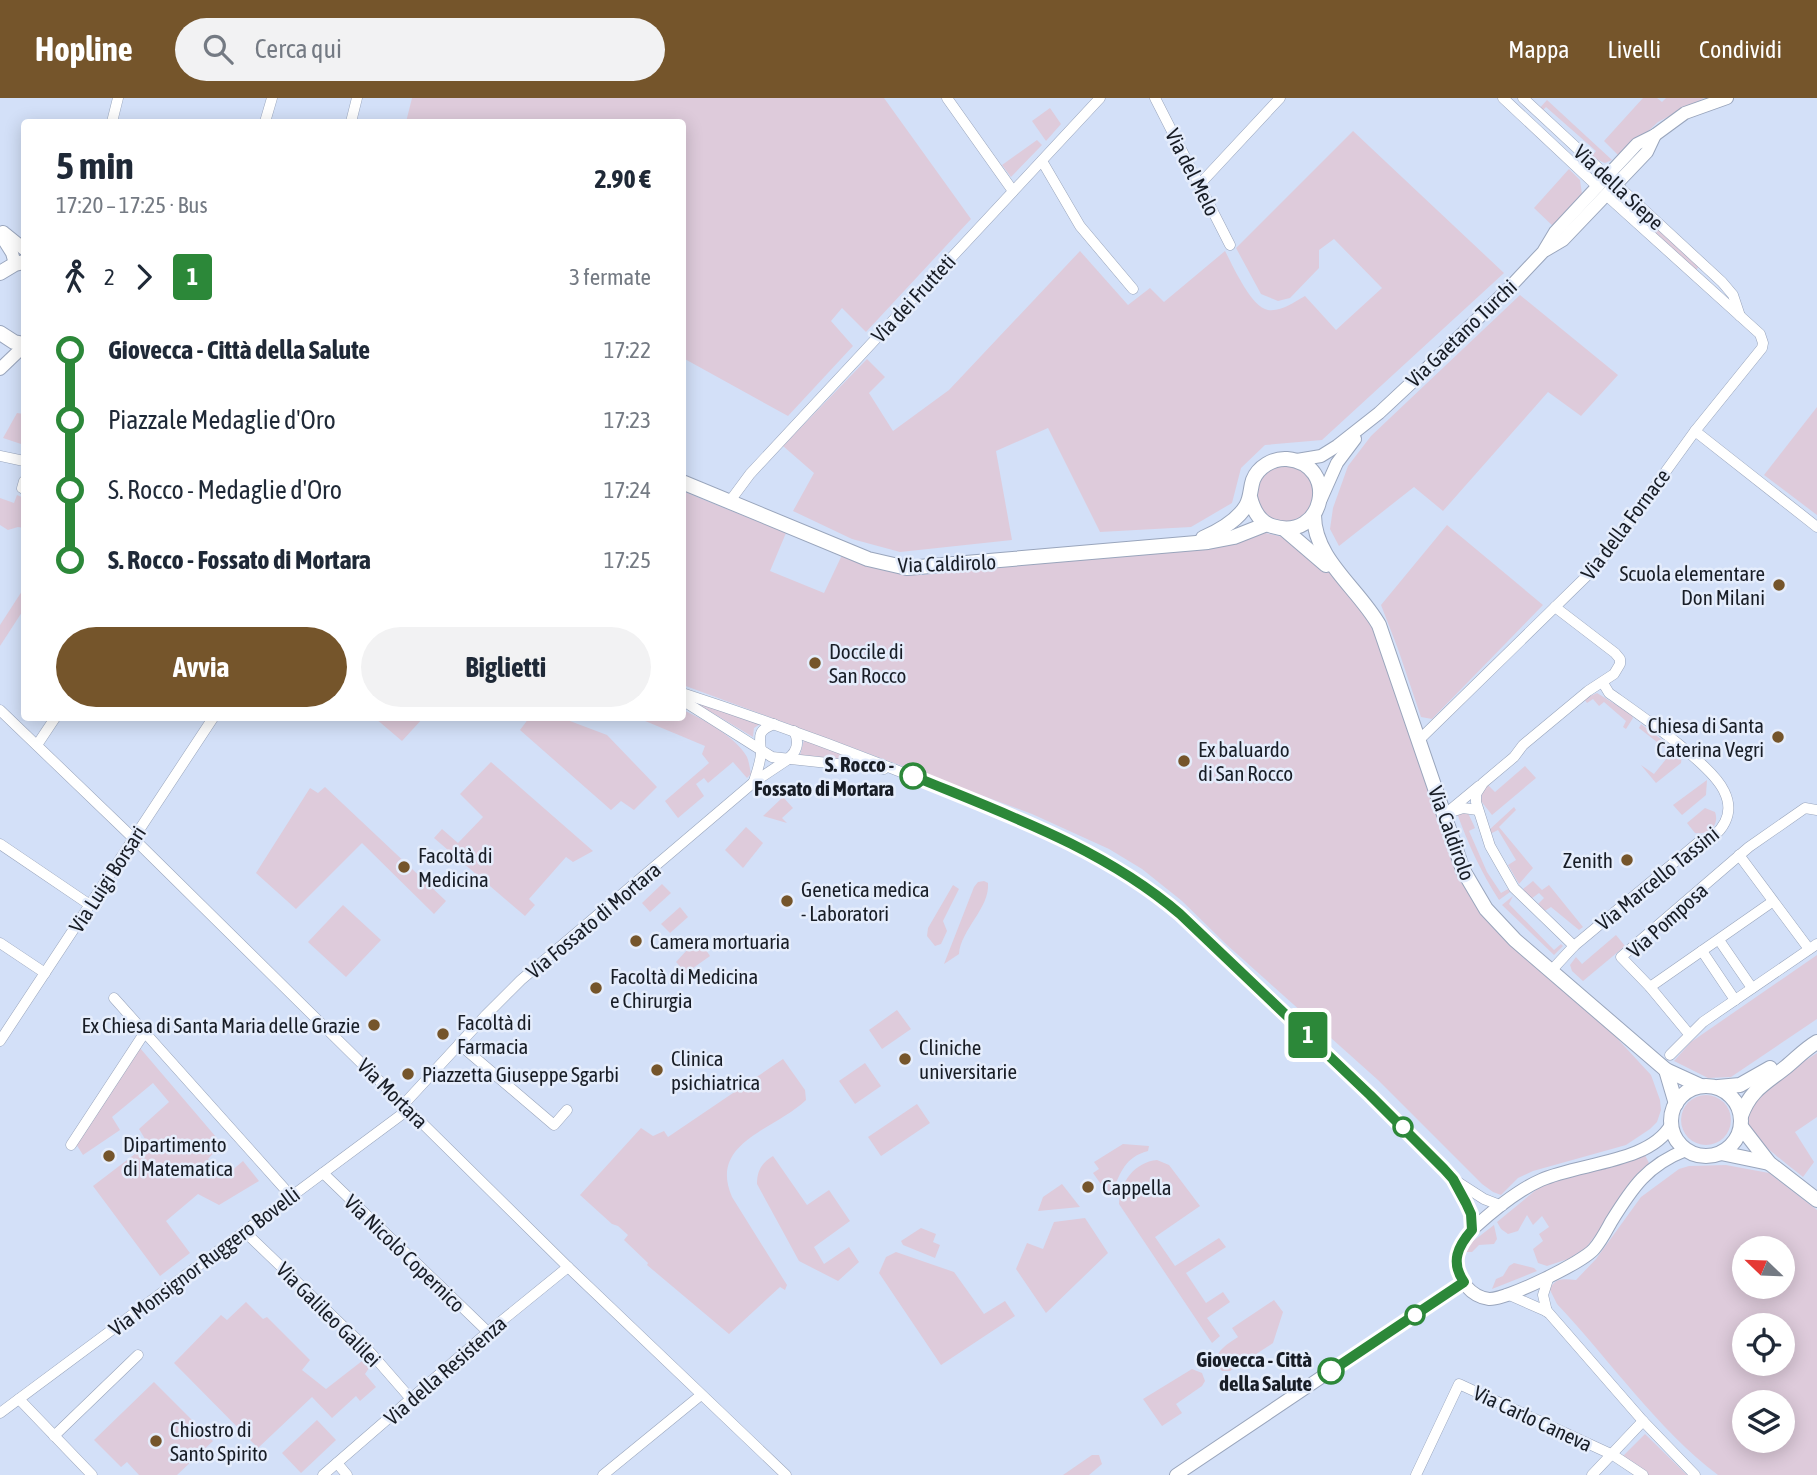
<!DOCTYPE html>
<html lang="it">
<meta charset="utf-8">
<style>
:root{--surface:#fff;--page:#f2f2f3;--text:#1f2937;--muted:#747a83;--accent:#75552b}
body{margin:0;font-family:"Asap Condensed",sans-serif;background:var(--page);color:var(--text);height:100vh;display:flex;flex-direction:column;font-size:26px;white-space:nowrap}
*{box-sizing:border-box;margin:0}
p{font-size:23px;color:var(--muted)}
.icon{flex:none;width:38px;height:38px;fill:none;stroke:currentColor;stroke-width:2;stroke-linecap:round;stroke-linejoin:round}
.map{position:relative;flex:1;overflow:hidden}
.details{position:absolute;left:21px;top:21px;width:665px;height:602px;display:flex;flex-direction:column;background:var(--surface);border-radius:7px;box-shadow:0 4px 18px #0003}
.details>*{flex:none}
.badge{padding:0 14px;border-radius:5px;font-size:24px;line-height:46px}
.needle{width:46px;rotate:293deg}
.buttons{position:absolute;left:1732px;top:1138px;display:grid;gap:14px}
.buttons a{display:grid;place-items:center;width:63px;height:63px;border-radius:50%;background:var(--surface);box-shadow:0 4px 18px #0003;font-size:35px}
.map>.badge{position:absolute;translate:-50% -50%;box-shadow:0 0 0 4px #fff}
.legs{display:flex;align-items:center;gap:10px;height:77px;padding:0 35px;font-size:23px}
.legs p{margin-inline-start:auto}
.headline{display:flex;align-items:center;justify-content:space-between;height:119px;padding:0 35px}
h1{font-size:38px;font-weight:700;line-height:52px}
.action{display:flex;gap:14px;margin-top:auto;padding:14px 35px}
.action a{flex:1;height:80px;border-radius:42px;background:var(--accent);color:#fff;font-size:28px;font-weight:700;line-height:80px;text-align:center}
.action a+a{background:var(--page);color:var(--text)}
ul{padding:0 35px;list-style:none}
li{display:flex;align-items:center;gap:24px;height:70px;font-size:26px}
li i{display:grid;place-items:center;width:10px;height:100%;margin:0 9px;background:currentColor}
li i::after{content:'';width:18px;height:18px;margin:-9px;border:5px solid;border-radius:50%;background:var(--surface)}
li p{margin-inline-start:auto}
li:first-child i{background:linear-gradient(#0000 50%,currentColor 0)}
li:last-child i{background:linear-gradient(currentColor 50%,#0000 0)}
header{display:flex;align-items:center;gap:42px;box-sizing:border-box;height:98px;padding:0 35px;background:var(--accent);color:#fff}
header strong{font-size:33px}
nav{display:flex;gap:38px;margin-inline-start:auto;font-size:24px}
.search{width:490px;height:63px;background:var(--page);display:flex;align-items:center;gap:18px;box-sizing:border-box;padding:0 24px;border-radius:38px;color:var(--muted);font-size:26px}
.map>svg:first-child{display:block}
.green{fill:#decbdb;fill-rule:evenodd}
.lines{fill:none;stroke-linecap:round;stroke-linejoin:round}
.minor-casing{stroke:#99a5bc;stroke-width:11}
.tertiary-casing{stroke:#99a5bc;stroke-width:14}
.secondary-casing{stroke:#99a5bc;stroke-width:16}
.minor{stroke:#fff;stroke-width:10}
.tertiary{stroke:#fff;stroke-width:12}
.secondary{stroke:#fff;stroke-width:14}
.line-1-casing{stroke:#fff;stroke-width:16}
.line-1{stroke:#2c8839;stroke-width:10}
.poi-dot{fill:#75552b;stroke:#e5edfc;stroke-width:2.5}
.stop-1-dot{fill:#fff;stroke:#2c8839;stroke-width:3.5}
.labels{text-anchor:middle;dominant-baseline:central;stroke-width:5;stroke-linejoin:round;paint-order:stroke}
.street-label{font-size:21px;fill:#181d26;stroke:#e5edfc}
.poi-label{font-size:21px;fill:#181d26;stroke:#e5edfc;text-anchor:start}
.stop-label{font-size:21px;font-weight:bold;fill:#181d26;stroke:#e5edfc;text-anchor:end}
</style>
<header>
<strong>Hopline</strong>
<div class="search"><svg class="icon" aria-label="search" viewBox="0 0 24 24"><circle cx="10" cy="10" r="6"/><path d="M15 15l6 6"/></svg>Cerca qui</div>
<nav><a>Mappa</a><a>Livelli</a><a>Condividi</a></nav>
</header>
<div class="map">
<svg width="1817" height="1377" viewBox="0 0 1817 1377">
<rect width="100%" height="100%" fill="#d3e0f8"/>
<g class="green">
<path d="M412,0H884L971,121L866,234L842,210L831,223L853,248L788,318L683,260L682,24H406Z"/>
<path d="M1643,0H1657L1662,4L1666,0H1704L1658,24L1620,59L1604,43Z"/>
<path d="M1547,2L1612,62L1605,65L1591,59L1596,53L1546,9L1541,14L1538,12Z"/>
<path d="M1050,10L1061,26L1046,43L1032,23Z"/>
<path d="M1353,33L1504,175L1322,342L1265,347L1241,370L1232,405L1191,429L1100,434L1048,330L996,353L1012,442L900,454L852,441L793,413L814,375L783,348L867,261L885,279L869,295L893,333L949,292L1080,153L1128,207L1150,190L1164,204L1225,153C1233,168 1251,209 1268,212C1281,214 1294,204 1305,198L1336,232L1382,190L1334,141L1319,152V170L1290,200L1278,203L1261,196L1236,150Z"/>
<path d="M1037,42L1042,47L1011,79L1002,67Z"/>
<path d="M1569,71L1580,82L1582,96L1555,130L1534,110Z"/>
<path d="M1642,113L1700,167L1696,172L1637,118Z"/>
<path d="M1520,197L1618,277L1581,318L1548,294L1443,413L1414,389L1339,448L1330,431L1333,410L1348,368L1371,338Z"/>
<path d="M1817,309V417L1764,377Z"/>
<path d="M17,315L24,316V347L3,340Z"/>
<circle cx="1285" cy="396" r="29"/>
<path d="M682,393L786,435L770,473L824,495L842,457C868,467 893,478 922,477L1222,448L1262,434L1287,440L1332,477L1366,515L1376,535L1453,763L1514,847L1614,937L1651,977L1660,1002L1661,1012L1657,1024L1650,1031L1626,1047L1533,1073L1518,1080L1501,1097L1493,1094L1482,1086L1378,982L1227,847L1182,803L1142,771L1109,751L1032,716L683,587Z"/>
<path d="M17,397L24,400V430L18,429L8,432L0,427V400L14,405Z"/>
<path d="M1447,427L1543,507L1432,621L1421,619L1398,551L1381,507Z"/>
<path d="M24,490V511L0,548V527Z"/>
<path d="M1597,595L1631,616L1633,620L1626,631L1623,629L1626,623L1604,604L1599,608L1593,601L1587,605L1584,601Z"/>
<path d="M691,602L760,626L754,630L753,639Z"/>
<path d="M683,612C703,621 736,639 747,659C749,664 750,671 751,676L747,680L733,664L708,685L704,680L696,686L704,698L678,720L665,703L709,665L702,656L705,648L638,620H682Z"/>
<path d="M375,620H423L402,643Z"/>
<path d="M529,620H562L607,637L657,689L634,712L621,703L611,712L520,632Z"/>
<path d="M1641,626L1682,657L1681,665L1656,685L1641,667L1654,676L1671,655L1639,630Z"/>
<path d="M804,642L862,663L800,657Z"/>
<path d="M491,664L593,753L573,764L566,759L529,801L535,807L525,818L434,740L442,731L458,745L483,719L460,696Z"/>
<path d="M1525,668L1536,680L1492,717L1481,703L1482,692L1488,687L1495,694Z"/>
<path d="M1707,682L1706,697L1682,717L1673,707Z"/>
<path d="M325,689L446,803L434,816L362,745L296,811L256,775L310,690L318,695Z"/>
<path d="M783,699L793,710L782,720L787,725L763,718Z"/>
<path d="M1514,709L1516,712L1499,729L1533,770L1519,786L1508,767L1516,762L1498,732L1490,736L1489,732Z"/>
<path d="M1705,710L1715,714C1720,728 1708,737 1695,735L1687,725Z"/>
<path d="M1463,714L1468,715L1475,730L1469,733L1487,774L1501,795L1508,791L1510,794L1499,802C1481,774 1468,746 1457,715Z"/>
<path d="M746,729L763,745L743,770L725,752Z"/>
<path d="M984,783L988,785C990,810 961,831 959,856L944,866L974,789L978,784Z"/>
<path d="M1533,783L1542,792L1549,787L1583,829L1579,832L1551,809L1543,814L1536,808L1544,800L1539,795L1531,801L1523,791Z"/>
<path d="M662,786L671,795L650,814L642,805Z"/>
<path d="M953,787L959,791L943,823L947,833L941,846L935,848L927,838L928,830Z"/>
<path d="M1513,798L1509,806L1554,852L1561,846L1563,848L1554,857L1502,807Z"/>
<path d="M343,807L381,842L346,879L308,844Z"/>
<path d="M680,809L688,819L670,835L661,826Z"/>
<path d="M1616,837L1625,848L1583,883L1572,873L1570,867L1576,859L1582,866Z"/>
<path d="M698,840L710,858L686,875L676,864Z"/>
<path d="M1817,857V921L1731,979L1708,980L1674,963L1691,944Z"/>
<path d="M897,912L911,931L882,951L869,932Z"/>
<path d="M140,950L222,1046L208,1061L223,1080L243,1063L259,1083L219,1107L198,1096L166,1123L190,1155L160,1178L93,1088L148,1046L139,1031L169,1004L153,985L112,1019L120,1032L83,1057L76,1046Z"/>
<path d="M1817,955V1019L1795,1034L1814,1064L1803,1079C1791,1069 1751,1040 1747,1026C1740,998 1798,968 1817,955Z"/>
<path d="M783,961L805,992L806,1002C775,1032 708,1044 732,1099L787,1187L785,1192L780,1189L729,1236L647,1167L648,1165L624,1142L628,1137L618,1128L612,1126L580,1097L641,1030L653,1038L664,1033L668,1039Z"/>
<path d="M865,965L881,988L855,1006L839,983Z"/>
<circle cx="1706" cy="1022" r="25"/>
<path d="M917,1006L930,1025L881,1058L868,1039Z"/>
<path d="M1123,1046L1149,1048L1148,1053C1125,1059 1121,1074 1112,1094L1108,1096L1093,1075L1099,1071L1094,1064Z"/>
<path d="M1644,1055L1649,1065L1586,1150L1568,1161L1547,1168L1538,1165L1533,1151L1543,1143L1539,1136L1549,1129L1542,1118L1533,1127L1527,1117L1518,1133L1508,1136L1501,1131L1497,1124L1542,1087Z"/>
<path d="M773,1058L807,1107L829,1092L850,1123L814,1149L824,1166L849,1149L859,1164L838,1183L799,1163L757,1086C757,1072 762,1065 773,1058Z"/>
<path d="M1157,1062L1169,1067L1200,1108L1155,1139L1175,1168L1219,1140L1226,1149L1186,1175L1206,1205L1223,1194L1230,1204L1207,1220L1220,1238L1212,1245L1119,1106C1120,1084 1135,1064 1157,1062Z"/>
<path d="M1726,1067L1769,1075L1817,1112V1377H1718C1658,1332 1609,1261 1557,1206L1550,1192C1554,1179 1565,1181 1576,1182L1596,1161L1641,1099L1679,1071L1689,1068ZM1745,1150H1783V1188H1745ZM1745,1227H1783V1265H1745ZM1745,1304H1783V1342H1745Z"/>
<path d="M1062,1086L1080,1109L1038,1113L1043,1099Z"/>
<path d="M1085,1120L1108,1155L1046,1215L1016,1171L1027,1145L1043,1151L1054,1124Z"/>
<path d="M1494,1127L1497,1141L1494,1146L1479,1147L1472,1154H1466L1468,1147Z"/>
<path d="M921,1130L936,1136L933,1144L940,1147L935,1160L903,1147L901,1143Z"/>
<path d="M896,1154L954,1174L984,1216L1005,1203L1015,1218L941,1267L879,1175L886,1159Z"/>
<path d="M1514,1165L1534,1170L1537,1173L1492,1191L1496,1181L1503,1178L1509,1168Z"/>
<path d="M1274,1202L1283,1214L1273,1245L1230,1273H1222L1215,1265C1217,1251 1228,1246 1238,1239L1232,1230Z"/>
<path d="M246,1204L263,1221L267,1219L310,1262L302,1272L326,1291L362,1263L369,1270L365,1276L376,1289L360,1303L356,1298L332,1320L312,1299L258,1350L174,1265L221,1217L227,1222Z"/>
<path d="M1192,1271L1202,1275L1205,1283L1202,1288L1176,1306L1182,1315L1162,1328L1143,1301Z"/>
<path d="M154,1284L213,1343L177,1377H139L127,1364L121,1369L94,1342Z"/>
<path d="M317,1322L336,1342L301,1375L282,1355Z"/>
<path d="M1645,1336L1687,1377H1647L1622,1359Z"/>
<path d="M1092,1357H1099L1102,1366L1089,1377H1063Z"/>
</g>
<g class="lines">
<defs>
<g id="minor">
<path d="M947,0L1013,93"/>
<path d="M1155,0L1230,147"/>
<path d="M1503,0L1598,89"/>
<path d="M1523,0L1607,78"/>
<path d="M112,24L118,0"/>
<path d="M265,24L272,0"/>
<path d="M351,24L357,0"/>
<path d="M1042,63L1080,128L1133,191"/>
<path d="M1616,86L1722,184L1733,197L1740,218"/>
<path d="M1199,87L1280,0"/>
<path d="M1695,333L1817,429"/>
<path d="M0,358L24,363"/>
<path d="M24,383L22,390L24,391"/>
<path d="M730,403L750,376L1100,0"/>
<path d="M1555,509L1615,555L1620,561V566L1614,576L1588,593L1523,647L1514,659L1483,685L1476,696V704L1490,748L1514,790L1574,848"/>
<path d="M682,595C783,628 882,665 980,706C1038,730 1097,753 1149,791C1181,813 1208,842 1236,868C1278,908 1320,948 1362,989C1400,1025 1467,1078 1472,1132"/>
<path d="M682,602L772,659L884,671"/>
<path d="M0,612L130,737L568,1169L786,1377"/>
<path d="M1419,642L1598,467L1695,333L1762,250L1763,245L1760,236L1606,97"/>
<path d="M37,647L55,620"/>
<path d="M786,662C797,655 800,645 794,633"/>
<path d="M754,683C757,674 761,663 761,654C760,639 756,633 774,626"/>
<path d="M1451,714L1463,710L1478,712"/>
<path d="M1444,717L1479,688"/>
<path d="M0,746L90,807"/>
<path d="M1739,757L1809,851"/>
<path d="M1719,842L1752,890"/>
<path d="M0,845L45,875"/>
<path d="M1702,853L1735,902"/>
<path d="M1550,874L1574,848L1700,743C1712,741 1720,734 1725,724C1730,714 1729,703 1724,693C1711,665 1637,615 1609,595L1603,585"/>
<path d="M1650,889L1772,804"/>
<path d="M114,900L291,1098"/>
<path d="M1689,936L1650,889L1621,859L1749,749L1805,710L1817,712"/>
<path d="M0,943L213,620"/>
<path d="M459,946L554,1027L567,1012"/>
<path d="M1670,957L1703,924L1817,846"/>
<path d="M404,1006L486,917L521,882L754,684L787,662"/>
<path d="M71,1047L145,934"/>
<path d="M323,1075L488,1234"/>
<path d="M1456,1083L1484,1101L1502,1108"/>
<path d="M244,1133L370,1254L411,1301"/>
<path d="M1507,1196L1548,1214L1643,1323L1695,1377"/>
<path d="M1547,1214L1543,1197L1549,1178"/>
<path d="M19,1301L92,1377"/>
<path d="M0,1315L409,1011"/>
<path d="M54,1338L138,1257"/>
<path d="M337,1365L347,1377"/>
<path d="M323,1377L488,1234L568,1169"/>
<path d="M603,1377L701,1297"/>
<path d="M1416,1377L1459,1286L1613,1357L1643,1377"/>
<path d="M1592,1377L1643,1323"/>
</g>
<g id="tertiary">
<path d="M3,134L24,151"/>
<path d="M0,136L12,155L15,166"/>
<path d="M1546,152L1563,142L1647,54L1655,37"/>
<path d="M0,271L24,248"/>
<path d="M1297,362L1321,358L1337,348L1379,315L1423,274L1509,190L1543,154L1555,134L1637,46L1655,37L1685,15L1727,0"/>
<path d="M1321,401L1337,365L1355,341"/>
<path d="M1671,1027C1650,1065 1578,1065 1541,1082C1518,1092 1495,1111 1476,1128C1458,1145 1448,1166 1466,1188C1472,1195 1480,1200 1489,1201C1506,1202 1583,1164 1594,1151C1601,1143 1606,1133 1611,1124C1632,1090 1647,1067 1686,1052"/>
<path d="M1176,1377L1463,1184"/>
</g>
<g id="secondary">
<path d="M0,175L15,166L24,164"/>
<path d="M0,235L14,244L24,246"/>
<path d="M682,384L868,461L907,470L1208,444L1234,439L1267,426"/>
<path d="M1314,417C1314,461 1358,490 1379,527L1463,772L1486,811L1515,842L1666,972L1701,988"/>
<path d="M1284,431L1326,467"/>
<path d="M1203,440C1219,433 1237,423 1246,408C1251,400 1250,391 1253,382C1258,369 1273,360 1287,361C1340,366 1325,445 1272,428C1259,424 1253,411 1250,399"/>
<path d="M1666,972L1676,1006"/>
<circle cx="1706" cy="1023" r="35"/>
<path d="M1718,989L1740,987L1770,970"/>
<path d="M1741,1018C1750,992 1766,985 1786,969C1797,960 1805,951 1817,944"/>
<path d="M1742,1030L1769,1065L1817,1102"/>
<path d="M1721,1055L1769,1065"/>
</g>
</defs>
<use href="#minor" class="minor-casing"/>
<use href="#tertiary" class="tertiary-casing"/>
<use href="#secondary" class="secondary-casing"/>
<use href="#minor" class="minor"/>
<use href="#tertiary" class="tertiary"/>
<use href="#secondary" class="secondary"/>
</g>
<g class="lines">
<defs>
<path id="line-1" d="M913,678C1005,716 1103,750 1180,816L1370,997L1444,1071L1453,1081L1466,1105L1471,1116L1472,1132C1458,1148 1450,1164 1464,1184L1331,1273"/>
</defs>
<use href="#line-1" class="line-1-casing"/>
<use href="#line-1" class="line-1"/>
</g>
<g class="poi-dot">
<circle cx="1779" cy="487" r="7"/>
<circle cx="815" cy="565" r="7"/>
<circle cx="1778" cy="639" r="7"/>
<circle cx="1184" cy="663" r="7"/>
<circle cx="1627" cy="762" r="7"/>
<circle cx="404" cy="769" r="7"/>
<circle cx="787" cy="803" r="7"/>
<circle cx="636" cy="843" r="7"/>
<circle cx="596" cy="890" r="7"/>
<circle cx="374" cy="927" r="7"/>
<circle cx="443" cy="936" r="7"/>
<circle cx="905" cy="961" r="7"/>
<circle cx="657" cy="972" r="7"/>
<circle cx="408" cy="976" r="7"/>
<circle cx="109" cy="1058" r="7"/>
<circle cx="1088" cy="1089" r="7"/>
<circle cx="156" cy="1343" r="7"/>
</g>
<g class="stop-1-dot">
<circle cx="913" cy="678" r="12"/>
<circle cx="1403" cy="1029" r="9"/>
<circle cx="1415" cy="1217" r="9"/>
<circle cx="1331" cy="1273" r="12"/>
</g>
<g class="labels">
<g class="street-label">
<text transform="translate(1193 74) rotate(63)">Via del Melo</text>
<text transform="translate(1619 89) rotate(43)">Via della Siepe</text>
<text transform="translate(913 200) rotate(-47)">Via dei Frutteti</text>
<text transform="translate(1461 235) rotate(-44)">Via Gaetano Turchi</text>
<text transform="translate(1625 426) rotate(-53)">Via della Fornace</text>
<text transform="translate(947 465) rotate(-2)">Via Caldirolo</text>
<text transform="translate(1452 735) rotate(70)">Via Caldirolo</text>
<text transform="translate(1657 780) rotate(-39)">Via Marcello Tassini</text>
<text transform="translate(107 781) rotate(-57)">Via Luigi Borsari</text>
<text transform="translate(593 822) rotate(-40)">Via Fossato di Mortara</text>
<text transform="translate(1667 822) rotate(-42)">Via Pomposa</text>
<text transform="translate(393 995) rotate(45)">Via Mortara</text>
<text transform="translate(405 1155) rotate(44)">Via Nicolò Copernico</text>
<text transform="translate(204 1163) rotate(-37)">Via Monsignor Ruggero Bovelli</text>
<text transform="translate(329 1216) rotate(45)">Via Galileo Galilei</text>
<text transform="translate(445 1272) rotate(-41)">Via della Resistenza</text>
<text transform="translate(1533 1320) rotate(25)">Via Carlo Caneva</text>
</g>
<g class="poi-label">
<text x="1765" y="475" text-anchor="end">Scuola elementare<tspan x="1765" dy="24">Don Milani</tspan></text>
<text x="829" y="553">Doccile di<tspan x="829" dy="24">San Rocco</tspan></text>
<text x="1764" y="627" text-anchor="end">Chiesa di Santa<tspan x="1764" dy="24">Caterina Vegri</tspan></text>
<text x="1198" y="651">Ex baluardo<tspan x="1198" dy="24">di San Rocco</tspan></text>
<text x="418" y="757">Facoltà di<tspan x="418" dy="24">Medicina</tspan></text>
<text x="1613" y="762" text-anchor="end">Zenith</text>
<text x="801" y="791">Genetica medica<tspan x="801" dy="24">- Laboratori</tspan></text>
<text x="650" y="843">Camera mortuaria</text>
<text x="610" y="878">Facoltà di Medicina<tspan x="610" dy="24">e Chirurgia</tspan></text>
<text x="457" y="924">Facoltà di<tspan x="457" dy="24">Farmacia</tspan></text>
<text x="360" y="927" text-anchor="end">Ex Chiesa di Santa Maria delle Grazie</text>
<text x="919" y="949">Cliniche<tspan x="919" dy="24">universitarie</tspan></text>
<text x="671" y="960">Clinica<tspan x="671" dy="24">psichiatrica</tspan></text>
<text x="422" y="976">Piazzetta Giuseppe Sgarbi</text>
<text x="123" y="1046">Dipartimento<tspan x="123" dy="24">di Matematica</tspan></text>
<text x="1102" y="1089">Cappella</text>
<text x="170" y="1331">Chiostro di<tspan x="170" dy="24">Santo Spirito</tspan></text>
</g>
<g class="stop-label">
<text x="894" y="666">S. Rocco -<tspan x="894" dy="24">Fossato di Mortara</tspan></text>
<text x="1312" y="1261">Giovecca - Città<tspan x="1312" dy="24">della Salute</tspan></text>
</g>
</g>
</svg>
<div class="buttons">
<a><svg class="needle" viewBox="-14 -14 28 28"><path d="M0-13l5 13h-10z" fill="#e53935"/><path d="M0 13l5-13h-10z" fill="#747a83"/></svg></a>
<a><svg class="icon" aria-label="locate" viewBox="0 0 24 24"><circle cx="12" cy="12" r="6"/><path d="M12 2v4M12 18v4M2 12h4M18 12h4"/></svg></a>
<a><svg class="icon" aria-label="layers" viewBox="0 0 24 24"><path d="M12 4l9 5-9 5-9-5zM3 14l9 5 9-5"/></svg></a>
</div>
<b class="badge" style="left:1308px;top:937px;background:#2c8839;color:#fff">1</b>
<section class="details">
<div class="headline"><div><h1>5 min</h1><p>17:20 – 17:25 · Bus</p></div><b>2.90 €</b></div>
<div class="legs"><svg class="icon" aria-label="walk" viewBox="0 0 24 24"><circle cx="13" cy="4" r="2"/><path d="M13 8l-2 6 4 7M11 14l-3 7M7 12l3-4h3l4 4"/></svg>2<svg class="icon" aria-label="forward" viewBox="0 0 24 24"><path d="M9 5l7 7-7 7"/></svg><b class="badge" style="background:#2c8839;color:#fff">1</b><p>3 fermate</p></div>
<ul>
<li><i style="color:#2c8839"></i><b>Giovecca - Città della Salute</b><p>17:22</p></li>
<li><i style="color:#2c8839"></i><span>Piazzale Medaglie d'Oro</span><p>17:23</p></li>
<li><i style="color:#2c8839"></i><span>S. Rocco - Medaglie d'Oro</span><p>17:24</p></li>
<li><i style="color:#2c8839"></i><b>S. Rocco - Fossato di Mortara</b><p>17:25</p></li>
</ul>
<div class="action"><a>Avvia</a><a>Biglietti</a></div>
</section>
</div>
